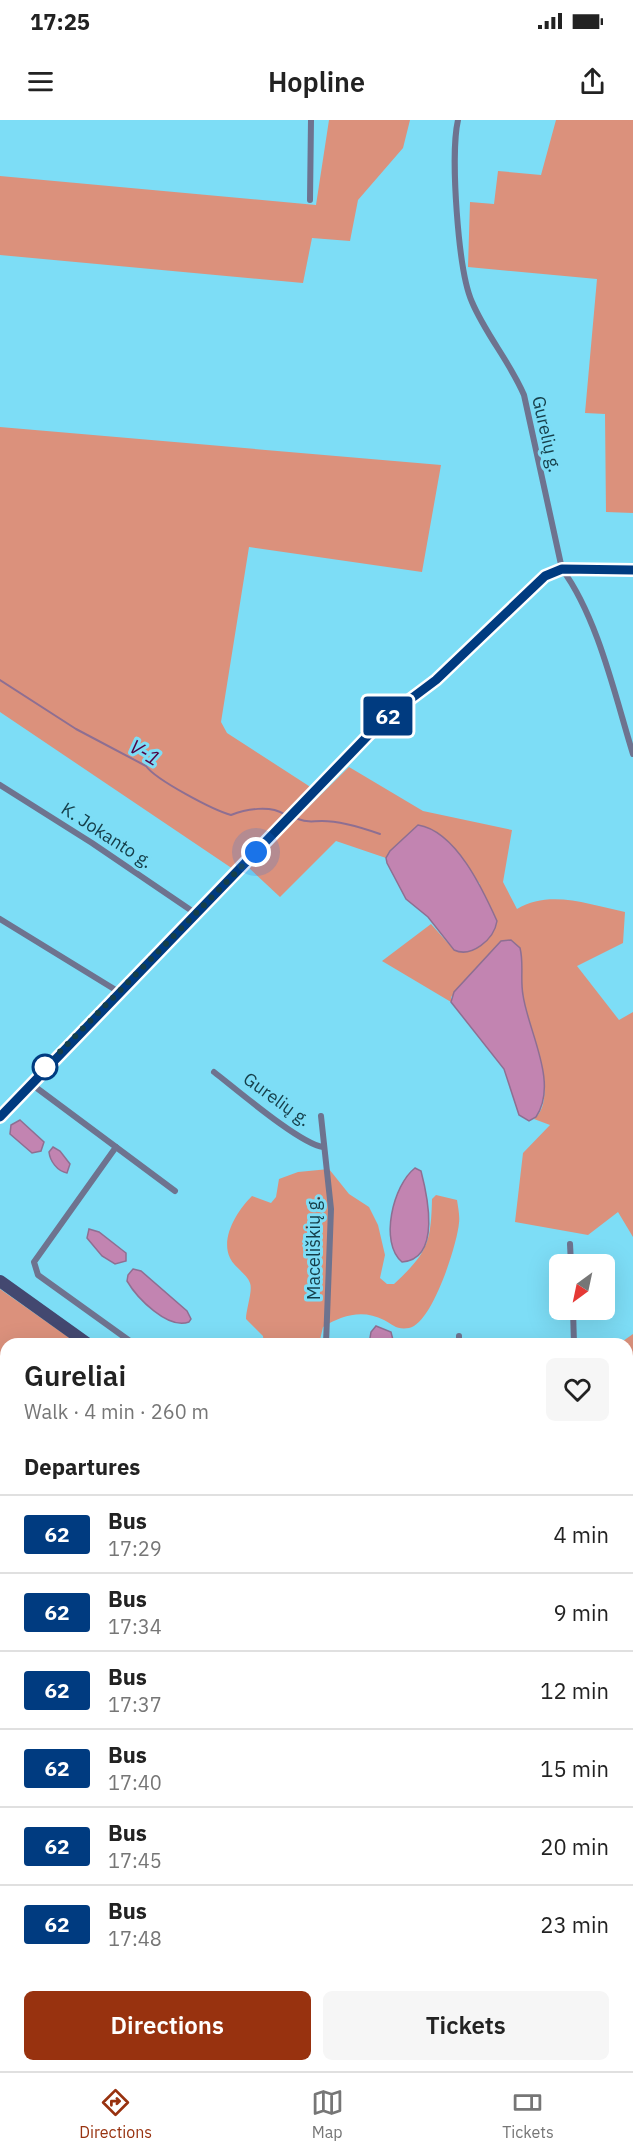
<!DOCTYPE html>
<meta charset="utf-8">
<style>
:root{--surface:#fff;--page:#f6f6f6;--text:#222;--muted:#767676;--line:#e0e0e0;--accent:#98320f}
body{margin:0;font-family:"IBM Plex Sans",sans-serif;background:var(--page);color:var(--text);height:100vh;display:flex;flex-direction:column;font-size:22px;white-space:nowrap}
*{box-sizing:border-box;margin:0}
p{font-size:20px;color:var(--muted)}
.icon{flex:none;width:33px;height:33px;fill:none;stroke:currentColor;stroke-width:2;stroke-linecap:round;stroke-linejoin:round}
.map{position:relative;flex:1;overflow:hidden}
.panel{position:absolute;left:0px;top:1218px;width:633px;height:734px;display:flex;flex-direction:column;background:var(--surface);border-radius:18px 18px 0 0;box-shadow:0 6px 24px #0002}
.panel>*{flex:none}
.badge{padding:0 12px;border-radius:4px;font-size:21px;line-height:39px}
.needle{width:39px;rotate:213deg}
.buttons{position:absolute;left:549px;top:1134px;display:grid;gap:12px}
.buttons a{display:grid;place-items:center;width:66px;height:66px;border-radius:9px;background:var(--surface);box-shadow:0 6px 24px #0002;font-size:30px}
.you{position:absolute;width:30px;height:30px;margin:-15px;border:4px solid #fff;border-radius:50%;background:#1a73e8;box-shadow:0 0 0 9px #1a73e833}
.map>.badge{position:absolute;translate:-50% -50%;box-shadow:0 0 0 3px #fff}
h2{padding:0 24px;font-size:22px;line-height:54px}
.round{display:grid;place-items:center;flex:none;width:63px;height:63px;border-radius:9px;background:var(--page)}
.head{display:flex;align-items:center;justify-content:space-between;height:102px;padding:0 24px}
h1{font-size:28px;font-weight:600;line-height:45px}
.cta{display:flex;gap:12px;margin-top:auto;padding:12px 24px}
.cta a{flex:1;height:69px;border-radius:9px;background:var(--accent);color:#fff;font-size:24px;font-weight:600;line-height:69px;text-align:center}
.cta a+a{background:var(--page);color:var(--text)}
ul{padding:0;list-style:none}
li{display:flex;align-items:center;gap:18px;height:78px;padding:0 24px;border-top:2px solid var(--line)}
li div{flex:1}
li b{display:block;font-size:22px}
li em{font-style:normal}
li .badge{min-width:66px;font-weight:700;text-align:center}
.status{display:flex;justify-content:space-between;align-items:center;height:42px;padding:0 30px;background:var(--surface);direction:ltr}
.status svg{height:16px;fill:currentColor}
header{display:flex;justify-content:space-between;align-items:center;height:78px;padding:0 24px;background:var(--surface);font-size:27px;font-weight:600}
.menu{display:flex;justify-content:space-around;align-items:center;height:84px;border-top:2px solid var(--line);background:var(--surface);font-size:16px;color:var(--muted)}
.menu a{display:grid;justify-items:center;gap:3px}
.menu .active{color:var(--accent)}
.map>svg:first-child{display:block}
.green{fill:#db917c}
.water{fill:#c284b1;stroke:#8e6f92;stroke-width:1.5}
.lines{fill:none;stroke-linecap:round;stroke-linejoin:round}
.stream{stroke:#8e6f92;stroke-width:2}
.minor{stroke:#6e738f;stroke-width:6}
.secondary{stroke:#434870;stroke-width:12}
.line-casing{stroke:#fff;stroke-width:14}
.line{stroke:#003b80;stroke-width:9}
.walk{stroke:#153e49;stroke-width:6;stroke-dasharray:0 10.8}
.stop-dot{fill:#fff;stroke:#003b80;stroke-width:3}
.labels{text-anchor:middle;dominant-baseline:central;stroke-width:6;stroke-linejoin:round;paint-order:stroke}
.street-label{font-size:18px;fill:#153e49;stroke:#7dddf6}
.water-label{font-size:20px;font-style:italic;fill:#510243;stroke:#7dddf6}
</style>
<div class="status"><b>17:25</b><svg viewBox="0 0 49 12"><path d="M0 12V9h3v3zM5 12V6h3v6zM10 12V3h3v9zM15 12V0h3v12zM26 1h20v11H26zM47 4h2v5h-2z"/></svg></div>
<header><svg class="icon" aria-label="menu" viewBox="0 0 24 24"><path d="M4 6h16M4 12h16M4 18h16"/></svg>Hopline<svg class="icon" aria-label="share" viewBox="0 0 24 24"><path d="M12 15V3M7 8l5-5 5 5M5 13v7h14v-7"/></svg></header>
<div class="map">
<svg width="633" height="1951" viewBox="0 0 633 1951">
<rect width="100%" height="100%" fill="#7dddf6"/>
<g class="green">
<path d="M329,0H410L403,28L358,80L350,121L312,118L303,163L0,135V56L316,85Z"/>
<path d="M556,0H633V393L606,392L605,294L585,293L597,159L468,147L470,82L494,84L498,51L541,55Z"/>
<path d="M0,307L441,345L422,452L249,427L221,602L227,613L312,668L233,749L0,592Z"/>
<path d="M349,647L423,691L512,710L503,762L517,789C550,769 590,785 625,792L623,823L577,846L619,900L633,892V1117L618,1092L588,1115L515,1102L523,1033L550,1005L534,999C561,977 528,906 523,878C519,858 525,840 515,823L505,820L451,877V882L382,841L431,804L454,830L480,764L446,720L418,705L390,731L386,738L336,721L280,777L248,747Z"/>
<path d="M329,1049L349,1074L369,1087L378,1105L385,1135L380,1158L387,1164H394C427,1133 431,1124 432,1079L436,1075L457,1080C458,1087 460,1096 459,1103C457,1125 432,1204 409,1208C397,1210 393,1205 384,1200C363,1189 342,1195 323,1207L319,1224H264L263,1216L246,1199C246,1189 253,1171 250,1163C247,1154 234,1147 230,1138C220,1117 238,1090 252,1076L271,1083L276,1077L279,1059L298,1052Z"/>
<path d="M0,1169L78,1224H6V1946H65L61,1951H0Z"/>
<path d="M633,1214V1399L627,1290V1224L623,1221Z"/>
<path d="M627,1602L633,1605V1656L627,1655Z"/>
</g>
<g class="water">
<path d="M418,705C456,711 483,770 497,801C494,820 471,838 454,830L428,797L406,779L387,743L386,738L390,731Z"/>
<path d="M511,820L520,828C524,843 520,859 523,875C528,911 559,963 536,997L529,1001L519,995L504,949L451,882L454,872L501,821Z"/>
<path d="M20,1000L44,1022L41,1031L32,1033L10,1014L11,1005Z"/>
<path d="M53,1027L60,1031L70,1044L67,1053C57,1051 50,1041 49,1032Z"/>
<path d="M415,1048L421,1051C427,1074 442,1139 402,1142C379,1123 393,1065 415,1048Z"/>
<path d="M89,1109L99,1112L126,1133V1141L115,1144L102,1136L87,1118Z"/>
<path d="M133,1149L141,1151L187,1191L191,1199L189,1202C168,1210 137,1178 127,1161L128,1155Z"/>
<path d="M376,1206L391,1212L394,1224H369L371,1212Z"/>
</g>
<g class="lines">
<g class="stream">
<path d="M0,560L76,609L146,646C156,660 213,690 231,695C246,689 270,685 284,694"/>
<path d="M298,699C307,703 312,701 322,701C341,701 363,708 380,714"/>
</g>
<g class="minor">
<path d="M458,0C450,34 458,151 472,182C486,215 510,242 524,275L562,449C598,498 615,576 633,634"/>
<path d="M310,80L311,0"/>
<path d="M0,665L92,723L195,793"/>
<path d="M0,799L119,872"/>
<path d="M214,952C236,969 300,1024 323,1027"/>
<path d="M30,963L175,1071"/>
<path d="M321,996L331,1089L326,1224"/>
<path d="M0,997L384,599L436,560L545,456L562,449L633,450"/>
<path d="M116,1027L34,1142L38,1155L134,1224"/>
<path d="M570,1124L571,1144"/>
<path d="M573,1190L574,1224"/>
<path d="M459,1224V1216"/>
<path d="M0,1429L6,1427"/>
<path d="M627,1706H633"/>
<path d="M627,1797L633,1798"/>
<path d="M627,1889L633,1890"/>
<path d="M172,1946L175,1951"/>
<path d="M314,1946L325,1951"/>
<path d="M411,1946L422,1951"/>
<path d="M596,1946V1951"/>
</g>
<g class="secondary">
<path d="M0,1161L88,1224"/>
<path d="M627,1445H633"/>
</g>
</g>
<g class="lines">
<defs>
<path id="line" d="M0,997L384,599L436,560L545,456L562,449L633,450"/>
</defs>
<use href="#line" class="line-casing"/>
<use href="#line" class="line"/>
<path class="walk" d="M45,947L256,732"/>
</g>
<circle class="stop-dot" cx="45" cy="947" r="12"/>
<g class="labels">
<g class="street-label">
<text transform="translate(547 314) rotate(77)">Gurelių g.</text>
<text transform="translate(107 715) rotate(33)">K. Jokanto g.</text>
<text transform="translate(277 979) rotate(36)">Gurelių g.</text>
<text transform="translate(313 1128) rotate(-90)">Maceliškių g.</text>
</g>
<g class="water-label">
<text transform="translate(145 632) rotate(31)">V-1</text>
</g>
</g>
</svg>
<div class="buttons">
<a><svg class="needle" viewBox="-14 -14 28 28"><path d="M0-13l5 13h-10z" fill="#e53935"/><path d="M0 13l5-13h-10z" fill="#767676"/></svg></a>
</div>
<div class="you" style="left:256px;top:732px"></div>
<b class="badge" style="left:388px;top:596px;background:#003b80;color:#fff">62</b>
<section class="panel">
<div class="head"><div><h1>Gureliai</h1><p>Walk · 4 min · 260 m</p></div><a class="round"><svg class="icon" aria-label="heart" viewBox="0 0 24 24"><path d="M12 20l-8-8c-3-5 5-10 8-4 3-6 11-1 8 4z"/></svg></a></div>
<h2>Departures</h2>
<ul>
<li><span class="badge" style="background:#003b80;color:#fff">62</span><div><b>Bus</b><p>17:29</p></div><em>4 min</em></li>
<li><span class="badge" style="background:#003b80;color:#fff">62</span><div><b>Bus</b><p>17:34</p></div><em>9 min</em></li>
<li><span class="badge" style="background:#003b80;color:#fff">62</span><div><b>Bus</b><p>17:37</p></div><em>12 min</em></li>
<li><span class="badge" style="background:#003b80;color:#fff">62</span><div><b>Bus</b><p>17:40</p></div><em>15 min</em></li>
<li><span class="badge" style="background:#003b80;color:#fff">62</span><div><b>Bus</b><p>17:45</p></div><em>20 min</em></li>
<li><span class="badge" style="background:#003b80;color:#fff">62</span><div><b>Bus</b><p>17:48</p></div><em>23 min</em></li>
</ul>
<div class="cta"><a>Directions</a><a>Tickets</a></div>
</section>
</div>
<nav class="menu">
<a class="active"><svg class="icon" aria-label="directions" viewBox="0 0 24 24"><path d="M12 3l9 9-9 9-9-9zM9 14v-3h6M13 9l2 2-2 2"/></svg>Directions</a>
<a><svg class="icon" aria-label="map" viewBox="0 0 24 24"><path d="M3 6l6-2 6 2 6-2v14l-6 2-6-2-6 2zM9 4v14M15 6v14"/></svg>Map</a>
<a><svg class="icon" aria-label="tickets" viewBox="0 0 24 24"><path d="M3 7h18v10H3zM15 7v10"/></svg>Tickets</a>
</nav>
